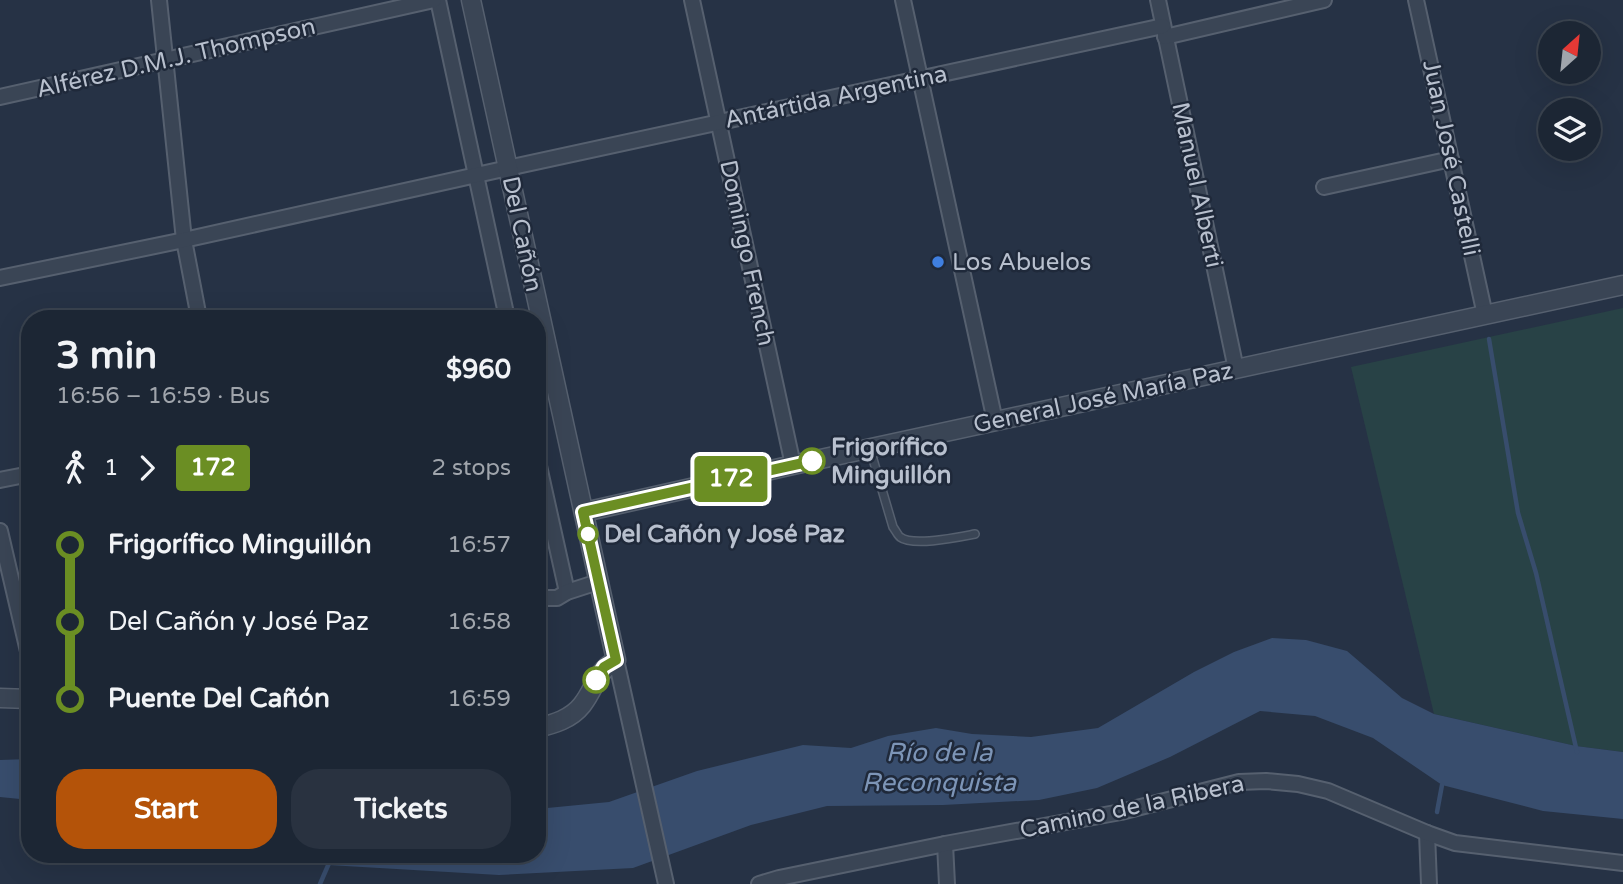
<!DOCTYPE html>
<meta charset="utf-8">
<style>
:root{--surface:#1c2634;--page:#293240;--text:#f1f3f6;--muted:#a0a5ac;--line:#3a434f;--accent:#b45309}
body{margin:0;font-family:"Varela Round",sans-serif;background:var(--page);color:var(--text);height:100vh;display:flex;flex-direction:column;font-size:26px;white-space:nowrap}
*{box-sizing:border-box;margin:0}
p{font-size:23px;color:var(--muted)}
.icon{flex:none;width:38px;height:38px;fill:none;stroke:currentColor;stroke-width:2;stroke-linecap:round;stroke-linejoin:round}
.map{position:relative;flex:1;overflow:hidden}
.panel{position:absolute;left:21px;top:310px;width:525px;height:553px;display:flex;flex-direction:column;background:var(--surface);border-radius:28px;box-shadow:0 7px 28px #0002,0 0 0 2px var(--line)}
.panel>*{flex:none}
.badge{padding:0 14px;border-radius:5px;font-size:24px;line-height:46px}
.needle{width:46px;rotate:27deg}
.tools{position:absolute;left:1538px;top:21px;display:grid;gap:14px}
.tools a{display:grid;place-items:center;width:63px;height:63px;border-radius:50%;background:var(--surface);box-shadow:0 7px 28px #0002,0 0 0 2px var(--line);font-size:35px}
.map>.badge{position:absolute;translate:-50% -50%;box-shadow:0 0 0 4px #fff}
.legs{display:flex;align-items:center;gap:10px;height:77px;padding:0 35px;font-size:23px}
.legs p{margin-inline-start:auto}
.summary{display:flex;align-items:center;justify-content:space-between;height:119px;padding:0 35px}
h1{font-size:38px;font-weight:700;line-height:52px}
.button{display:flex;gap:14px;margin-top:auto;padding:14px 35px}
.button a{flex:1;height:80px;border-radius:28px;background:var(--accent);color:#fff;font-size:28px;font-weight:700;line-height:80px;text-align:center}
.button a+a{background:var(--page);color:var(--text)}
ul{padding:0 35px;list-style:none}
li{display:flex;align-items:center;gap:24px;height:77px;font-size:26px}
li i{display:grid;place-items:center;width:10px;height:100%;margin:0 9px;background:currentColor}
li i::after{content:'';width:18px;height:18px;margin:-9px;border:5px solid;border-radius:50%;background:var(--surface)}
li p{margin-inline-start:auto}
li:first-child i{background:linear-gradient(#0000 50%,currentColor 0)}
li:last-child i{background:linear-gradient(currentColor 50%,#0000 0)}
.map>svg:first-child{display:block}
.green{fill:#284246}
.water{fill:#384d6d}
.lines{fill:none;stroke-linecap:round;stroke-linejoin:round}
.stream{stroke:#384d6d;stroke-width:4.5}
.service-casing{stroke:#56606f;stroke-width:10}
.minor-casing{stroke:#56606f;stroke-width:18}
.tertiary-casing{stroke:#56606f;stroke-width:21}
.service{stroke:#3a4555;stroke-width:7}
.minor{stroke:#3a4555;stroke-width:14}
.tertiary{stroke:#3a4555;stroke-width:18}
.line-1-casing{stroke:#fff;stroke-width:16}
.line-1{stroke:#6b8e23;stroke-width:10}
.shop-dot{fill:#3f7fe0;stroke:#1f293a;stroke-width:2.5}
.stop-1-dot{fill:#fff;stroke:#6b8e23;stroke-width:3.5}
.labels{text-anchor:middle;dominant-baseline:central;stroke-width:5;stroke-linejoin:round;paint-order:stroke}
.street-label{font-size:24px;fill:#b8c0ce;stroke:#1f293a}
.poi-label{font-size:24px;fill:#b8c0ce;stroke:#1f293a;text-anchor:start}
.stop-label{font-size:24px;font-weight:bold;fill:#b8c0ce;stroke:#1f293a;text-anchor:start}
.water-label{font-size:26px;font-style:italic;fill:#7d95b7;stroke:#1f293a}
</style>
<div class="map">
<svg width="1623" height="884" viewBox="0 0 1623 884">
<rect width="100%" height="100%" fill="#263245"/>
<path class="green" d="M1623,308V752L1576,746L1434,714L1351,367Z"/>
<g class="water">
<path d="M1272,638L1306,640L1347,651L1402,698L1434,714L1576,746L1623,752V819L1543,811L1442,785L1373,738L1315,716L1260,711L1170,757L1097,788L1039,800L943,805L827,806L751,825L633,868L499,875L328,865L316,854H537V809L609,802L697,771L803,745L851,748L888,736L936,728L972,734L1031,737L1098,728L1194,672L1234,652Z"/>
<path d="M30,759V800L0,797V760Z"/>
</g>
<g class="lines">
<g class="stream">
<path d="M1489,339L1518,513L1536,573L1577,752"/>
<path d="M1437,812L1442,785"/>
<path d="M320,884L333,854"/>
</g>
<defs>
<path id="service" d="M870,449L893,527C894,528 899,537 900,537C913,547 959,537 975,534"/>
<g id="minor">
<path d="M159,0L184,240L199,318"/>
<path d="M438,0L507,318"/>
<path d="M692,0L793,465"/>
<path d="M903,0L995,421"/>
<path d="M1158,0L1236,369"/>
<path d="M1416,0L1485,315"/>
<path d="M1165,37L1324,0"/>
<path d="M0,97L434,0"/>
<path d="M1324,187L1451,159"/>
<path d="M0,278L184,240L508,168L1163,26"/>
<path d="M537,457L567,592"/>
<path d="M0,480L30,474"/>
<path d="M0,531L30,660"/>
<path d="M537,598H557L567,592L598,582"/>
<path d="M616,660L666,884"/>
<path d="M1427,833L1429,884"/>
<path d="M945,844L947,884"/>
<path d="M759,884L779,878L945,844L1121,812L1239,782L1266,781L1298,784L1328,791L1427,833L1455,843L1623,863"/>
</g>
<g id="tertiary">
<path d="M471,0L616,660C595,673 596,687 582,705C571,719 554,724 537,728"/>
<path d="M584,512L793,465L1623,285"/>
<path d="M0,698L30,699"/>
</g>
</defs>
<use href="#service" class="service-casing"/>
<use href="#minor" class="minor-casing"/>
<use href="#tertiary" class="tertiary-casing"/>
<use href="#service" class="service"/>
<use href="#minor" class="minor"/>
<use href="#tertiary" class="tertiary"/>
</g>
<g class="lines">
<defs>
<path id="line-1" d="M596,680L604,667L616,660L583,512L812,461"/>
</defs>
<use href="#line-1" class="line-1-casing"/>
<use href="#line-1" class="line-1"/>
</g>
<circle class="shop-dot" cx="938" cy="262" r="7"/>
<g class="stop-1-dot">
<circle cx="812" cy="461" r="12"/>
<circle cx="588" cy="534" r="9"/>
<circle cx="596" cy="680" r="12"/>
</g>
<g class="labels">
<g class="street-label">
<text transform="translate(176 58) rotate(-13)">Alférez D.M.J. Thompson</text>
<text transform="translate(836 97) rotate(-12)">Antártida Argentina</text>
<text transform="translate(1451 158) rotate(78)">Juan José Castelli</text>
<text transform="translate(1197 185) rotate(78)">Manuel Alberti</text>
<text transform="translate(522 234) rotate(78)">Del Cañón</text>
<text transform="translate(747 253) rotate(78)">Domingo French</text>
<text transform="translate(1103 398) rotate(-12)">General José María Paz</text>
<text transform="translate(1132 807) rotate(-12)">Camino de la Ribera</text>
</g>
<g class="poi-label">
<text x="952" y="262">Los Abuelos</text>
</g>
<g class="stop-label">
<text x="831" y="447">Frigorífico<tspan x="831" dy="28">Minguillón</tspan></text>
<text x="604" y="534">Del Cañón y José Paz</text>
</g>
<g class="water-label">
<text x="939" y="752">Río de la<tspan x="939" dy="30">Reconquista</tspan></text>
</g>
</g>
</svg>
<div class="tools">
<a><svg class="needle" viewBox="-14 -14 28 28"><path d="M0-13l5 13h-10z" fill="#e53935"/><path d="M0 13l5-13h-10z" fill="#a0a5ac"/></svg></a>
<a><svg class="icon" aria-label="layers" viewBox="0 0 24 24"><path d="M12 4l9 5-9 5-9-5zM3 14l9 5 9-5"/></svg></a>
</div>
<b class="badge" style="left:731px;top:479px;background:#6b8e23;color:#fff">172</b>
<section class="panel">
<div class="summary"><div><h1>3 min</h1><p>16:56 – 16:59 · Bus</p></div><b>$960</b></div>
<div class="legs"><svg class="icon" aria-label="walk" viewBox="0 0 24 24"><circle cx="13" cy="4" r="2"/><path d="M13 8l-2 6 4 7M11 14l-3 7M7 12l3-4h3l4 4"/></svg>1<svg class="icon" aria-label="forward" viewBox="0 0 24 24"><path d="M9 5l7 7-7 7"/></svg><b class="badge" style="background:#6b8e23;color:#fff">172</b><p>2 stops</p></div>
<ul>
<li><i style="color:#6b8e23"></i><b>Frigorífico Minguillón</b><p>16:57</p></li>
<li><i style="color:#6b8e23"></i><span>Del Cañón y José Paz</span><p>16:58</p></li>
<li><i style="color:#6b8e23"></i><b>Puente Del Cañón</b><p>16:59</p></li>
</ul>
<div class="button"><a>Start</a><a>Tickets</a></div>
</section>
</div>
